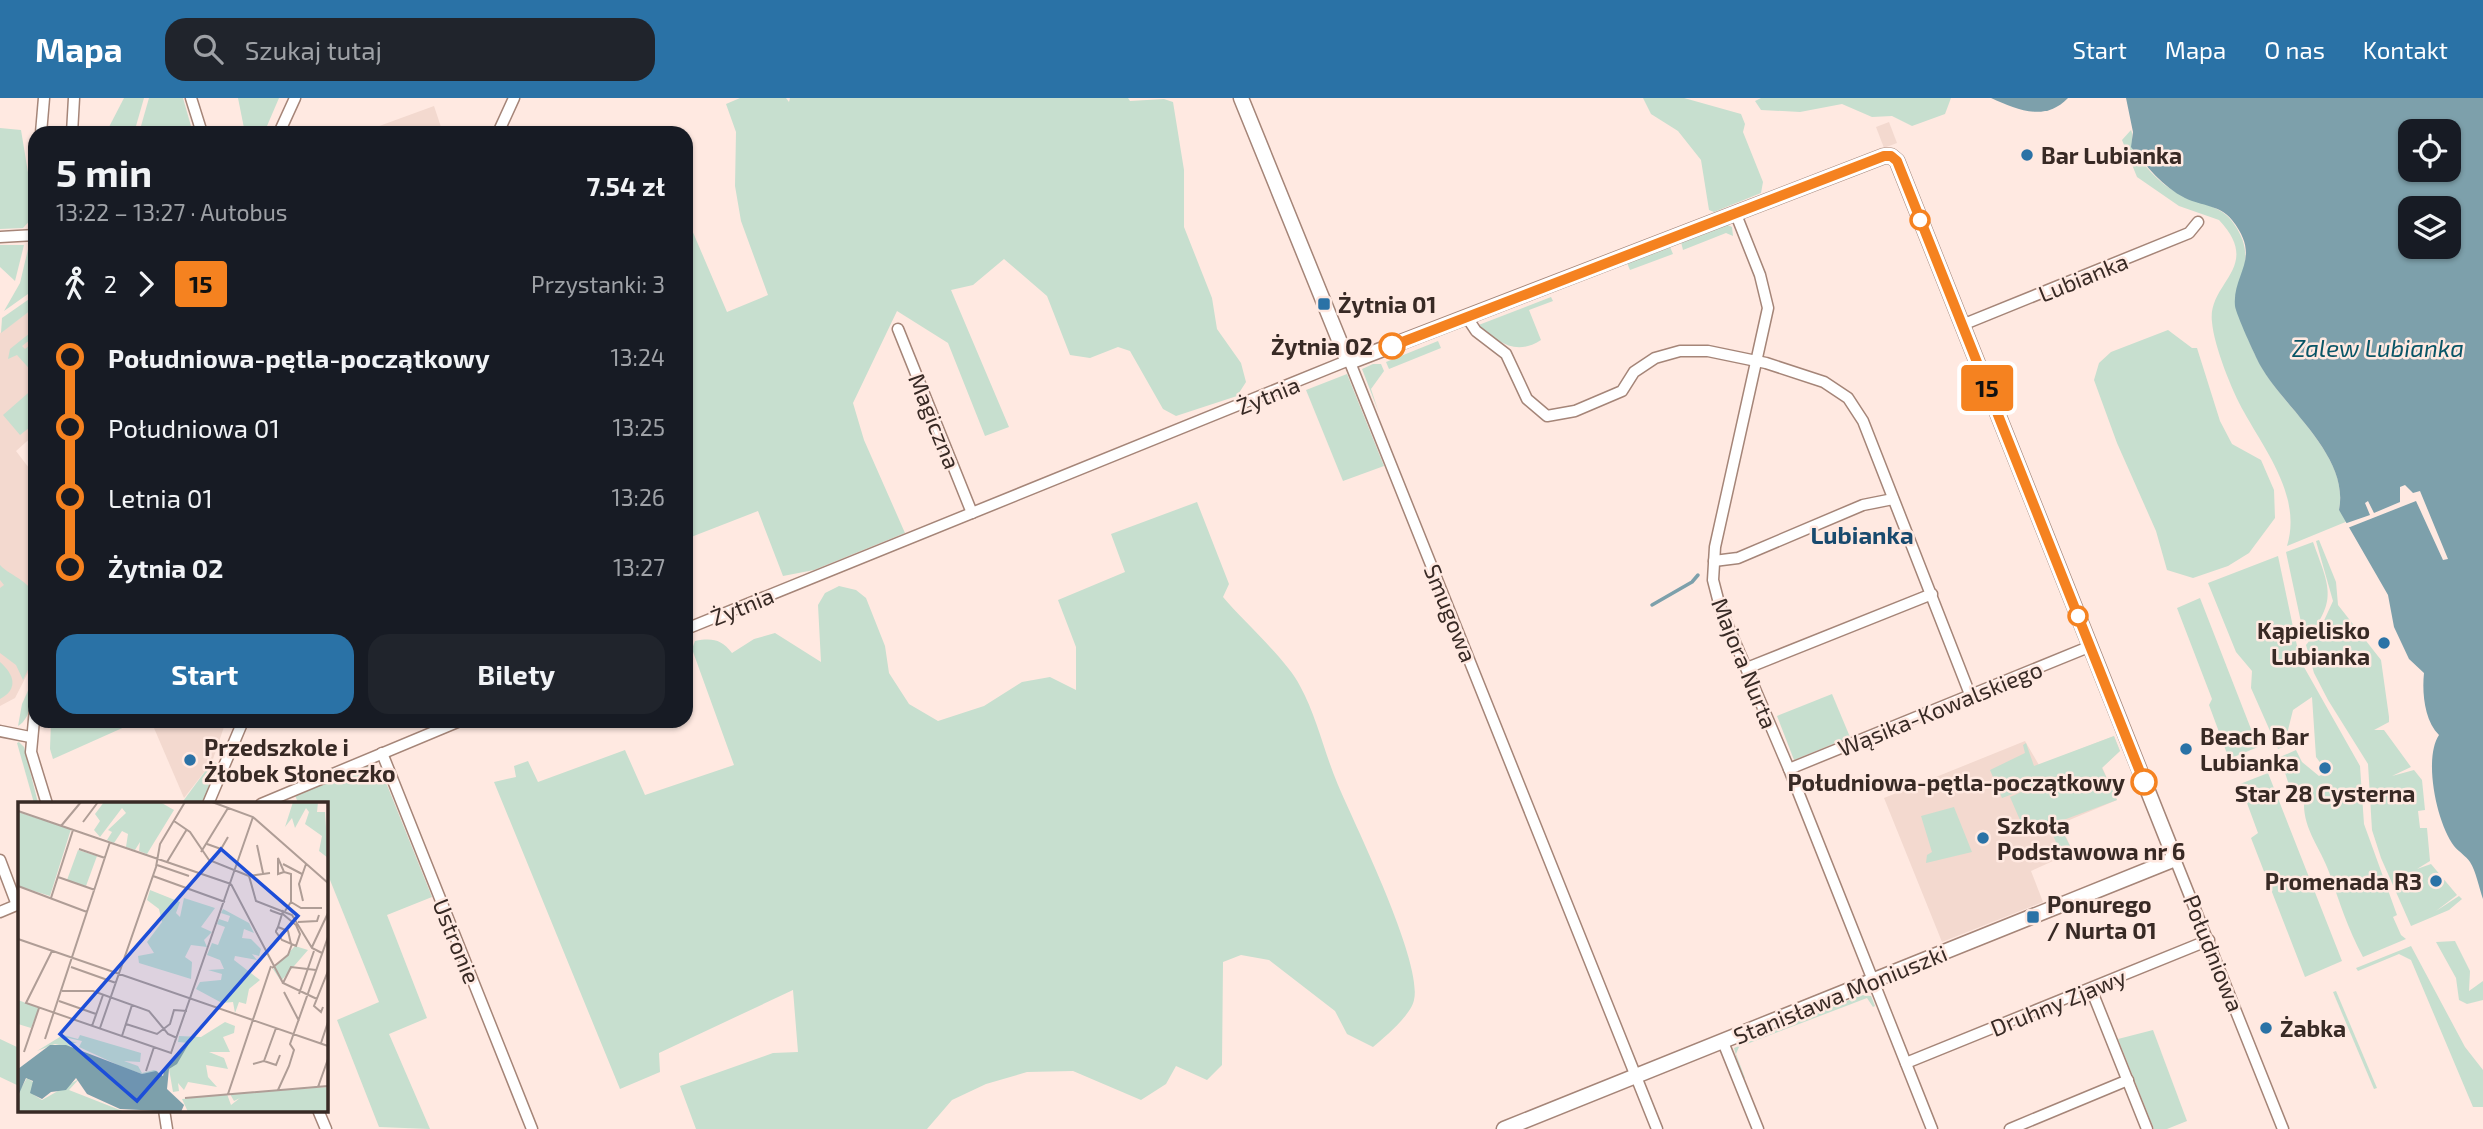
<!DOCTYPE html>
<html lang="pl">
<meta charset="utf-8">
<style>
:root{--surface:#171b24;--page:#20242c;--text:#f1f3f6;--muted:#9ea1a6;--accent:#2a72a6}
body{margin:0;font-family:"Exo 2",sans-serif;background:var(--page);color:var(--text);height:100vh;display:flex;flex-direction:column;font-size:26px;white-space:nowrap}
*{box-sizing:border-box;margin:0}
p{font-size:23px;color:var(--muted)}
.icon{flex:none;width:38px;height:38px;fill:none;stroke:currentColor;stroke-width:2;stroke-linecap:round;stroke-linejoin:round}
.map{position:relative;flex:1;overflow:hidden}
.sheet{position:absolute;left:28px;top:28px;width:665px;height:602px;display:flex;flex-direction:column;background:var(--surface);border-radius:21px;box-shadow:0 2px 5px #0004}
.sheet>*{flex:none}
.badge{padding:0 14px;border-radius:5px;font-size:24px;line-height:46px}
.fabs{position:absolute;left:2398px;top:21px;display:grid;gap:14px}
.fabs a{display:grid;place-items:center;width:63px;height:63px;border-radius:14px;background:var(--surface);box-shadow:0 2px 5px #0004;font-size:35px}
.map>.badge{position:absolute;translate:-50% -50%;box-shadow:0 0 0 4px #fff}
.legs{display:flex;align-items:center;gap:10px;height:77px;padding:0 28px;font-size:23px}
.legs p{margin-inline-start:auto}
.headline{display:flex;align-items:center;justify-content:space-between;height:119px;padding:0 28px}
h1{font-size:38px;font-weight:700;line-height:52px}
.button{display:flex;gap:14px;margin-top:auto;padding:14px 28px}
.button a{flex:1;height:80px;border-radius:21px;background:var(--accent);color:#fff;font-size:28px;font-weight:700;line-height:80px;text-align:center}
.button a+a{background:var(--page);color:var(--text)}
ul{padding:0 28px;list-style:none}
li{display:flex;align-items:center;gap:24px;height:70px;font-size:26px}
li i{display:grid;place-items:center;width:10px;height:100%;margin:0 9px;background:currentColor}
li i::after{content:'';width:18px;height:18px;margin:-9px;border:5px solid;border-radius:50%;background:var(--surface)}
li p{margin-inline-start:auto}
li:first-child i{background:linear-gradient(#0000 50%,currentColor 0)}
li:last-child i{background:linear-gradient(currentColor 50%,#0000 0)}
header{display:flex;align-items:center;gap:42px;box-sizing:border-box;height:98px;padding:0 35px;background:var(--accent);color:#fff}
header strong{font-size:33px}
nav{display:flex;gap:38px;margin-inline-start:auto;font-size:24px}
.search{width:490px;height:63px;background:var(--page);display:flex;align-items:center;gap:18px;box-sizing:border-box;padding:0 24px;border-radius:21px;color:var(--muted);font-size:26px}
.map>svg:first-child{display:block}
.built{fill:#f3d9cf}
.green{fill:#c7dfcf}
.water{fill:#7da0ab;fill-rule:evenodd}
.pier{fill:#ffe9e1}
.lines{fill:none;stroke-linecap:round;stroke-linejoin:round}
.stream{stroke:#7da0ab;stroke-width:3.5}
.street-casing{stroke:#a58578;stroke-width:13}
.secondary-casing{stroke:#a58578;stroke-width:17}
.street{stroke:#fff;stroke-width:10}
.secondary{stroke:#fff;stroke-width:14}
.line-1-casing{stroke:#fff;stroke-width:16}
.line-1{stroke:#f58220;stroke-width:10}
.poi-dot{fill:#2a72a6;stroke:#ffe9e1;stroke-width:2.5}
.stop-1-dot{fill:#fff;stroke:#f58220;stroke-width:3.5}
.labels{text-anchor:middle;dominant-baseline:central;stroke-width:5;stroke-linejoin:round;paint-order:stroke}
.poi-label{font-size:23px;font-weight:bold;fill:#382a25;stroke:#ffe9e1;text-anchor:start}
.street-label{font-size:23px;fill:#382a25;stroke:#ffe9e1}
.stop-label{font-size:23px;font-weight:bold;fill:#382a25;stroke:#ffe9e1;text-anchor:end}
.water-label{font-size:24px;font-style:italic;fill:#095566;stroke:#ffe9e1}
.neighbourhood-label{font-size:24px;font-weight:bold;fill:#194a6e;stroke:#ffe9e1}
.inset-road{fill:none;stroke:#af9d96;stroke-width:2}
.view{fill:#1d4ed8;fill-opacity:0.15;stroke:#1d4ed8;stroke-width:3.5}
.inset-edge{fill:none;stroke:#382a25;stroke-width:3.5}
</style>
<header>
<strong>Mapa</strong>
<div class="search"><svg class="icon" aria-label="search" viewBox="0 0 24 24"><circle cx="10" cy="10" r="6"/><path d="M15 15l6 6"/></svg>Szukaj tutaj</div>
<nav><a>Start</a><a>Mapa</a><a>O nas</a><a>Kontakt</a></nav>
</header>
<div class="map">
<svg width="2483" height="1031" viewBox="0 0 2483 1031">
<rect width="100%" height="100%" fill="#ffe9e1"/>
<g class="built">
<path d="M434,8L443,35H371V31Z"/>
<path d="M1889,24L1897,45L1884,50L1876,29Z"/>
<path d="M35,209V336L16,353L35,378V561L15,600L0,608V235Z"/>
<path d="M151,623H226L212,664L184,700Z"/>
<path d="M2114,638L2120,653L2102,669L2117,702L2060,726L2073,754L2031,773L2043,804L1942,844L1884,700L2025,643L2039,667Z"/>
</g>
<g class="green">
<path d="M124,0H144L134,35H112L109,29Z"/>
<path d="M149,0H183L193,35H139Z"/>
<path d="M238,0H279L264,35H245Z"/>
<path d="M740,0H786L789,4L790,0H1128L1130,3L1164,1L1173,4L1184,72V129L1212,200L1217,231L1241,265L1246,284L1237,298L1176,318L1163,311L1130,253L1118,249L1090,260L1070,257L1047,198L1004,161L973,187L951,192L1009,329L985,338L948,245L897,213L853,305L864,342L905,435L814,472L783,478L758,413L686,441V126L689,125L727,214L768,197L741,123L735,88L736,34L726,6Z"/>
<path d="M1643,0H1684L1741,16L1745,26L1743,34L1763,84L1761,95L1714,114L1709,112L1701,62L1678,33L1651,16Z"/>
<path d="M1761,0H1951L1945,16L1912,28L1892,18L1872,19L1842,6L1800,14L1761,12L1755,3Z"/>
<path d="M0,30L21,32L35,117L23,130L0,131Z"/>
<path d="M2131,32C2134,38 2130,45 2133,51C2142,66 2160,85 2174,93C2194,106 2221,105 2234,126C2248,146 2248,163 2240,186C2239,190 2235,197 2235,201C2236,214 2253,254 2260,266C2283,310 2350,357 2339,412L2348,423L2287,448C2302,399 2266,354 2244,314C2232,293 2214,248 2212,224C2207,184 2264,170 2219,122L2179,108L2137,79L2122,42Z"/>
<path d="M1726,126L1732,129L1733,138L1726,135L1683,152L1681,144Z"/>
<path d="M0,147H24L15,183L0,169Z"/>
<path d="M29,147H35V191L4,213L20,185Z"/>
<path d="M1670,149L1673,156L1630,172L1627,165Z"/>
<path d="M35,197V209L1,235L2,220Z"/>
<path d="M1551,199L1553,203L1529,212L1541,242C1514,259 1500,243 1476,228Z"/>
<path d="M35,231V238L22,248L25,251L35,243V277L17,257L8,261L10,251Z"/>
<path d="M2168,232L2192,250H2197L2220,323L2232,346L2261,362L2274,392L2275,420L2249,455L2228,468L2193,480L2167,472L2156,433L2117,345L2094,282L2099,265L2111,254Z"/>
<path d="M1438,243L1441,250L1389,271L1386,264Z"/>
<path d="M1373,266H1381L1384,273L1371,291L1379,315L1362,271Z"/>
<path d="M1347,276L1384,368L1343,383L1306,292Z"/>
<path d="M35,289V325L20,337L3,317Z"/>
<path d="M1197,404L1229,486L1223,499C1243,523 1288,563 1300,588C1317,619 1324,654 1338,687C1355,727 1423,864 1414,902C1411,917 1385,939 1373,949L1347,936L1335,913L1269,862L1241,857L1223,864L1222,967L1207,982L1176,968L1166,986L1141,1002L1073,973L1027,974L986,986L952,1002L927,1031H696L680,988L773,955L798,954L793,892L659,955L660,974L620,991L494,684L516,679L514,668L528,663L538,684L625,652L645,697L734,667L692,551L695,543C712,540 721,541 732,555L754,541L775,535L821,564L818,507L825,495L839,488L856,492L866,500L885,548L889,575L909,606L938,623L984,608L1022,584L1050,579L1076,592V549L1058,502L1125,474L1111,436Z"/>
<path d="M2319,442L2336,484L2338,507L2381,562L2389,619V624L2374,632H2384L2411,669L2392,678L2414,672L2422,682L2425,712L2418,713L2420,730H2427L2430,763L2417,771L2431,766L2457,797L2436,813L2459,798L2462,801L2449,812L2411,828L2381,760L2372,732L2368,666L2328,602L2314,575L2306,547L2322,527L2333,503L2316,443Z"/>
<path d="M2313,444C2330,491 2338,502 2305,543L2286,454Z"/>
<path d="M2278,458L2300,562L2360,668L2364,726L2397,817L2393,819L2401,837L2406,841L2363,859C2348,831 2339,803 2329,774C2320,749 2303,731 2304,704L2288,684L2280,659L2296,652L2302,664L2319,678L2327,674L2316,659L2312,599L2293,612L2287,636L2293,645L2278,651L2251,590L2252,573L2236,554L2208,485Z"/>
<path d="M0,467C11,479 35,484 35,504L30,509L35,514V557L23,582L16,567L0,555V490L4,487L0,482Z"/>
<path d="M2200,500L2258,649L2229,661L2209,607L2212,601L2177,510Z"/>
<path d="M0,564C14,576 19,591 0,601Z"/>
<path d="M35,577C35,592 32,620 18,628L22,606Z"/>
<path d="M1832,596L1850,639L1794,662L1777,618Z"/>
<path d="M51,623H138L53,661L50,651Z"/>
<path d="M2114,638L2120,653L2102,670L2117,702L2026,736L2010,699L2042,685L2002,700L1990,672L2025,655L2023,647L2026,645L2034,668Z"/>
<path d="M19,644L24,649L38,705H34L17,645Z"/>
<path d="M212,664L217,665L203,705L181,706Z"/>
<path d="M371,666L381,672L432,799L387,817L427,920L389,936L430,1031L379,1029L337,922L379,904L326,772V706L298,705L295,697Z"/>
<path d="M2268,675L2342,863L2305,879L2251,740L2258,735L2240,686Z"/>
<path d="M1954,709L1972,754L1926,765L1927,757L1932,754L1921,718Z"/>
<path d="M2058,724L2073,754L2062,758L2049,728Z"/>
<path d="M2455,843L2470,873L2469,893L2483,883V902L2467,906L2459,902L2456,880L2436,844Z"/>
<path d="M2411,848L2465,949L2483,972V1009H2473L2411,862L2399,856L2358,873L2356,870Z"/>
<path d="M2336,893L2377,990L2374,991L2333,894Z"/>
<path d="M1861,897L1871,898L1875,908L1873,909L1867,900L1739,949L1736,956L1745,980L1742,981L1734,950Z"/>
<path d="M2153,932L2187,1023L2167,1031H2154L2118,941Z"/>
<path d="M0,941L19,950V988L0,979Z"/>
</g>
<g class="water">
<path d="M1991,0H2068C2045,24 2018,12 1991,0Z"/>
<path d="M2126,0H2483V801C2479,790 2476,773 2470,764C2466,758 2459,754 2454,748C2437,726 2423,661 2439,637C2424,622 2422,594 2424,575L2409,561L2394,529L2388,497L2339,412C2350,358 2284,310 2260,267C2255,258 2236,216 2235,208C2232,175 2263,161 2232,122C2220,107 2202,108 2185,100C2163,89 2146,68 2131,49L2133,34ZM2410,33H2448V72H2410ZM2410,110H2448V149H2410Z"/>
</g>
<path class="pier" d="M2405,387L2413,395L2420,393L2448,461L2443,462L2416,403L2345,431L2344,426L2370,417L2365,405L2368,403L2374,415L2400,404V389Z"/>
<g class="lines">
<path class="stream" d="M1652,507L1692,484L1698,477"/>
<defs>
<g id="street">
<path d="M191,0L202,35"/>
<path d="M41,35L44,0"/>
<path d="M72,35L74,0"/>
<path d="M279,35L295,0"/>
<path d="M498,35L514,0"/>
<path d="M1735,114L1760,177L1768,210L1715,449L1713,482L1720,509L1789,671L1932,1031"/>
<path d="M0,139L35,137"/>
<path d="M1466,218L1476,233L1506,256L1527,301L1547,318L1575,313L1622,293L1634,274L1655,260L1680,253H1708L1766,265L1824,284L1848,300L1863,323L1971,599"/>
<path d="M1962,227L2189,135L2198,124"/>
<path d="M898,231L972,415"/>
<path d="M1714,463L1738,460L1863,407L1893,401"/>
<path d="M686,531L1349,262L1657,1031"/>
<path d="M1747,570L1932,496"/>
<path d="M35,611L31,654L47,706"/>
<path d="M0,633L30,639"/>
<path d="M382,655L532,1031"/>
<path d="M1789,671L2091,548"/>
<path d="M208,706L243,623"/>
<path d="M261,706L460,623"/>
<path d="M2175,761L2283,1031"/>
<path d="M0,762L17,807"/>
<path d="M0,814L19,806"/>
<path d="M2091,891L2147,1031"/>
<path d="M1723,944L1758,1031"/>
<path d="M1906,965L2209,842"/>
<path d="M164,1012L167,1031"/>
<path d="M318,1012L326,1031"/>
<path d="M2010,1031L2128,982"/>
</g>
<path id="secondary" d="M1241,0L1346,259L1352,263L1884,58H1891L1897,63L2175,761L1504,1031"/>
</defs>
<use href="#street" class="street-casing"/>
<use href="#secondary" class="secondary-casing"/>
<use href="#street" class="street"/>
<use href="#secondary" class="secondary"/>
</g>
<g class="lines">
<defs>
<path id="line-1" d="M1392,248L1884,58H1891L1897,63L2144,684"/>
</defs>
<use href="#line-1" class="line-1-casing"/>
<use href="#line-1" class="line-1"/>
</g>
<g class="poi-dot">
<circle cx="2027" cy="57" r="7"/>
<rect x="1317" y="199" width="14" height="14" rx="3.5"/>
<circle cx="2384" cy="545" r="7"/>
<circle cx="2186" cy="651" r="7"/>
<circle cx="190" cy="662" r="7"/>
<circle cx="2325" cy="670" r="7"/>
<circle cx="1983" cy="740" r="7"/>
<circle cx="2436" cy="783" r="7"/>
<rect x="2026" y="812" width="14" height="14" rx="3.5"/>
<circle cx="2266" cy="930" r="7"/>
</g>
<g class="stop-1-dot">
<circle cx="1920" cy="122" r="9"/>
<circle cx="1392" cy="248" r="12"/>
<circle cx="2078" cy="518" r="9"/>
<circle cx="2144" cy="684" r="12"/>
</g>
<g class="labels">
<g class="poi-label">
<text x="2041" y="57">Bar Lubianka</text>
<text x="1338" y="206">Żytnia 01</text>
<text x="2370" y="532" text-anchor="end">Kąpielisko<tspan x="2370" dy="26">Lubianka</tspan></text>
<text x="2200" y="638">Beach Bar<tspan x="2200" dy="26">Lubianka</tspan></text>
<text x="204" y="649">Przedszkole i<tspan x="204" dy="26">Żłobek Słoneczko</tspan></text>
<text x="2325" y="695" text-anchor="middle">Star 28 Cysterna</text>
<text x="1997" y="727">Szkoła<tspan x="1997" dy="26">Podstawowa nr 6</tspan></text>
<text x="2422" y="783" text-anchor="end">Promenada R3</text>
<text x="2047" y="806">Ponurego<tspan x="2047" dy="26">/ Nurta 01</tspan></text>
<text x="2280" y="930">Żabka</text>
</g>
<g class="street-label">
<text transform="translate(2083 179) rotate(-22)">Lubianka</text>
<text transform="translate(1268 297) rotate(-22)">Żytnia</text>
<text transform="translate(935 323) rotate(68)">Magiczna</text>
<text transform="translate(742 508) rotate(-22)">Żytnia</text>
<text transform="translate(1451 515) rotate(68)">Smugowa</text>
<text transform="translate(1745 565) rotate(68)">Majora Nurta</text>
<text transform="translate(1940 610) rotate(-22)">Wąsika-Kowalskiego</text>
<text transform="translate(457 843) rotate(68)">Ustronie</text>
<text transform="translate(2214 855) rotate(68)">Południowa</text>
<text transform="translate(1840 896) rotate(-22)">Stanisława Moniuszki</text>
<text transform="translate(2058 904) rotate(-22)">Druhny Zjawy</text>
</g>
<g class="stop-label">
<text x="1373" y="248">Żytnia 02</text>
<text x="2125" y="684">Południowa-pętla-początkowy</text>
</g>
<g class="water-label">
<text x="2378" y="249">Zalew Lubianka</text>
</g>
<g class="neighbourhood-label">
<text x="1862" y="436">Lubianka</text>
</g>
</g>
<g transform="translate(18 704)">
<rect width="310" height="310" fill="#ffe9e1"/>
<path d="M86,0H142L156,8L129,52L121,49L122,40L117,48L108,45L110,32L104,29L96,41L89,38L94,30L90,28L108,11L104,6L82,35L76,28L82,19L77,12ZM275,0H300L299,10H307L310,56L301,49L304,34L287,22L291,10L288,6L277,26L274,16L267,25ZM0,10L53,27L32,94L0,84ZM60,48L79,54L68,84L49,78ZM132,88L162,100L158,111L162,115L166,96L197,106L183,125L194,130L186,138L189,145L173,143L167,155L174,160L173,177L121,161L120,154L136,151L129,140L144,120L141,107L129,98ZM205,107L231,121L236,131L226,127L224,136L233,137L243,147L241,154L234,152L239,158L217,154L216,158L242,178L231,187L228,202L221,200L217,211L215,200L204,201L178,187L182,180L203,178L204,172L190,168L206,167L202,158L189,153L194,141L200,143L207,125L199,122L201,117L210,120L212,114L203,111ZM277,144L290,148L263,179L255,167ZM0,198L21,206L13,226L0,222ZM207,220L217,224L216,231L205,235L212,250H191L206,256L210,267L188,263L190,275L199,285L170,280L166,288L160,281L161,289L155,290L151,267L171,241L160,240L161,234L183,235ZM45,233L60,237L62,233L123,251L122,260L106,259L120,264L124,271L136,268L139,269L140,270L124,272L102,264L61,245L64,239L50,236L47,237L59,241H51L53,246L37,242L19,249ZM9,276L15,280L16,293L24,298L61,277L51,288L107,310H0L2,288ZM310,285V310H170L164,297L209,292L213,303L222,296L216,299L212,292Z" fill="#c7dfcf"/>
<path d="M173,238L159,262L151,267L149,287L166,303L163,310L102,307L69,292L58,276L48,288L33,290L24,297L12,291L15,279L8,276L0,294V267L32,243H48L124,272L138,269L145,274L147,265Z" fill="#7da0ab"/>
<path class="inset-road" d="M194,0L235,15L310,81M0,9L213,82M156,19L172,30L191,58L231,74L238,99L274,113L294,146L304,151M65,20L80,0M43,24L63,0M189,42L203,47L210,35M239,43L245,71M61,47L87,56M183,50L210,6M149,60L169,27M265,62L284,72M139,63L171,74M266,70L260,72V56L266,70L273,72V100L267,109M135,74L207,100M231,74L252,71M40,75L77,88M213,82L265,181M0,84L69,110M33,96L55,28M285,99L281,82L288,62M273,100L283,106H304M252,108L254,109L262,112H265L266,113L278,123L282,132L278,144L264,138L258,130V129L260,125L264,112L265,108M280,120L299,119L301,113M260,125L270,129L273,142M0,137L310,244M294,145L310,111M34,149L8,201L153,251L235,15M53,165L98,181M254,166L270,153L274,142M298,168L273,165L265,181L299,197M44,189H75L131,209L150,232L159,236M266,190L281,219M281,192L296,149M41,199L78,212M305,205L303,210L296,204L310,169M108,222L139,232L152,222L156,208L169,209M74,224L85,193M82,226L138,65L142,42L167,0M104,234L114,203M27,237L92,40M303,241L310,220M6,250L21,206M246,259L258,263L262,253M235,262L246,259L258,226M128,269L136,245M300,285L310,257M260,288L271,264L276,248L272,242L310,135M210,292L253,164M167,296L310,284"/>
<path class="view" d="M203,47L280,114L119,299L42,232Z"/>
<rect width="310" height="310" class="inset-edge"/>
</g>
</svg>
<div class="fabs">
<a><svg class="icon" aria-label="locate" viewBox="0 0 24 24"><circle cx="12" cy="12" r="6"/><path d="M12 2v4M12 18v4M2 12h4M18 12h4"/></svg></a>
<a><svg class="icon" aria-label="layers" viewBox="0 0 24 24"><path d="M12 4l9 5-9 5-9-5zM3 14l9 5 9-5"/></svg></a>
</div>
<b class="badge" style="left:1987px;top:290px;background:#f58220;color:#111">15</b>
<section class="sheet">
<div class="headline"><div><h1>5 min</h1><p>13:22 – 13:27 · Autobus</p></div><b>7.54 zł</b></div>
<div class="legs"><svg class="icon" aria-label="walk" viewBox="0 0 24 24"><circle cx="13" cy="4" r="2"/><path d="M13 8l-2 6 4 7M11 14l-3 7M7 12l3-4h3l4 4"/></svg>2<svg class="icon" aria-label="forward" viewBox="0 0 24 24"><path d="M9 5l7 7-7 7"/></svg><b class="badge" style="background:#f58220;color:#111">15</b><p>Przystanki: 3</p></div>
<ul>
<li><i style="color:#f58220"></i><b>Południowa-pętla-początkowy</b><p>13:24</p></li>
<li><i style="color:#f58220"></i><span>Południowa 01</span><p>13:25</p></li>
<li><i style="color:#f58220"></i><span>Letnia 01</span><p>13:26</p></li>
<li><i style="color:#f58220"></i><b>Żytnia 02</b><p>13:27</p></li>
</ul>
<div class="button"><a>Start</a><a>Bilety</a></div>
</section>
</div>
